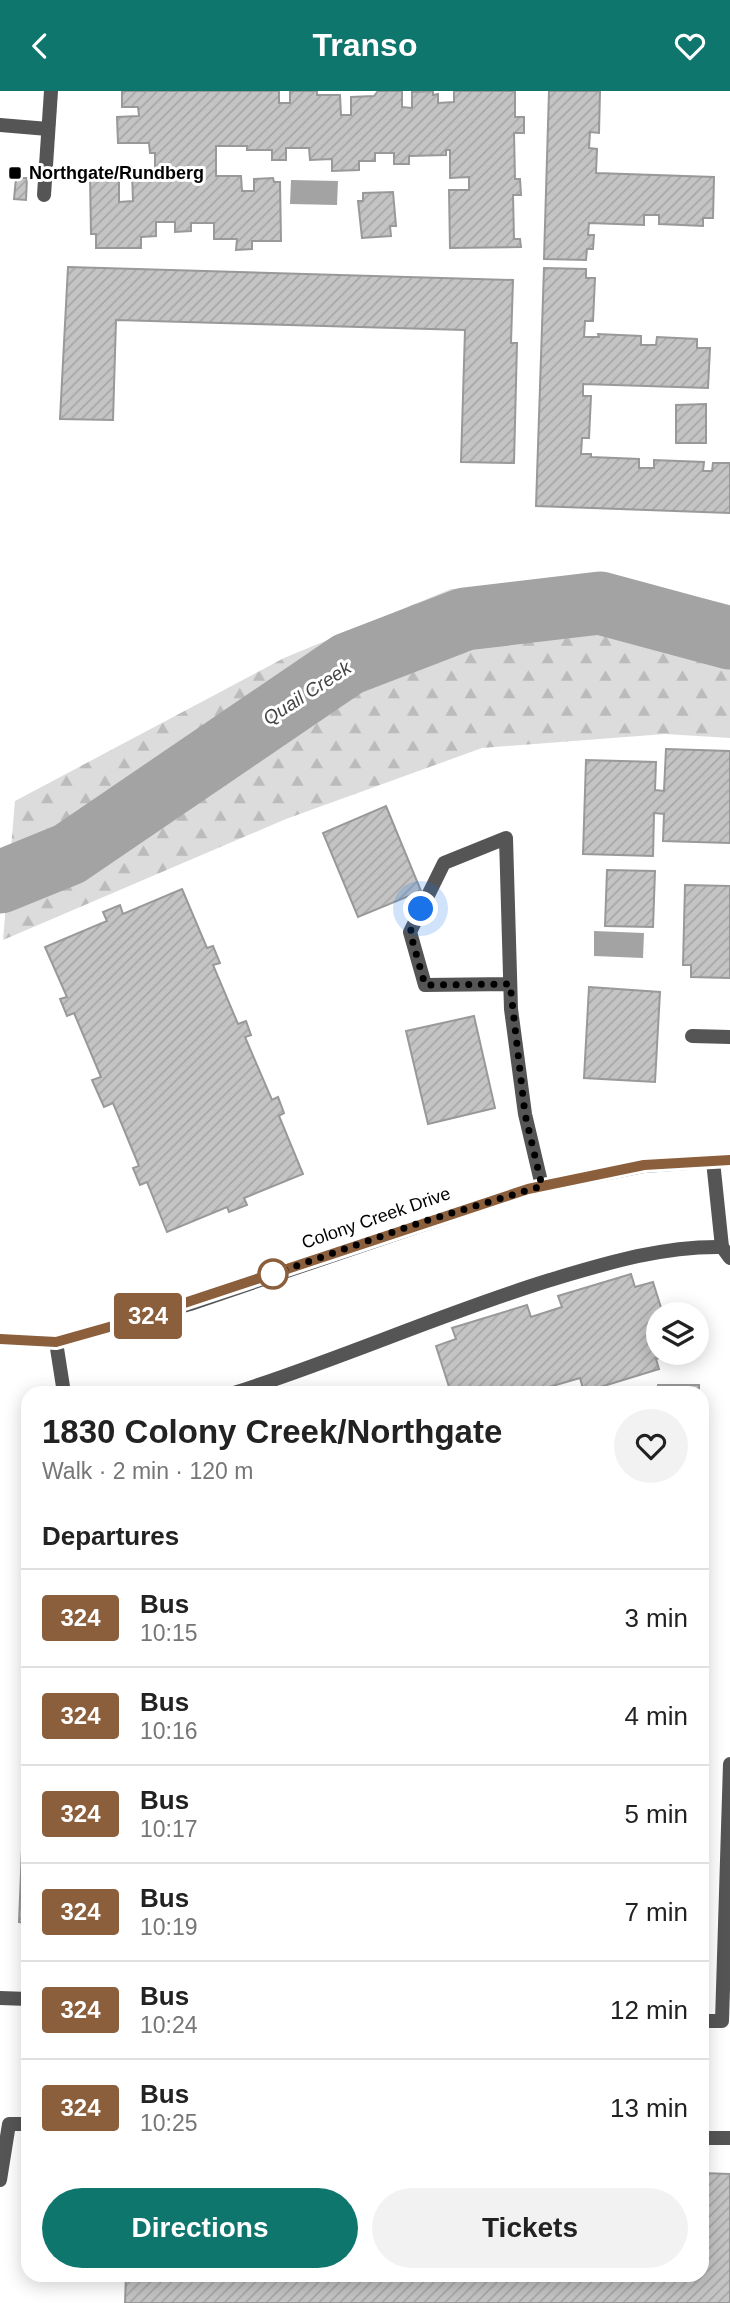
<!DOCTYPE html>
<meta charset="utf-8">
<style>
:root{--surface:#fff;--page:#f2f2f2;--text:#222;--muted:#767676;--line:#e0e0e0;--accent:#0f766e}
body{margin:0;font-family:Arial,sans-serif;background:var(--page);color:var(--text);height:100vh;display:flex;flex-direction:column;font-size:26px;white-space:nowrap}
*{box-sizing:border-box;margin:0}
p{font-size:23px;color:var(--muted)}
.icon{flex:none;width:38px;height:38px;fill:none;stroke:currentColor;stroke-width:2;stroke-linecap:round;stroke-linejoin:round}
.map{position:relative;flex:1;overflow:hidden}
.panel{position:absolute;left:21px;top:1295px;width:688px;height:896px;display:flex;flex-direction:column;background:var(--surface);border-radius:21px;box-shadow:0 4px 18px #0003}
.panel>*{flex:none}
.badge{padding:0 14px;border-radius:5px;font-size:24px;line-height:46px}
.buttons{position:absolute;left:646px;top:1211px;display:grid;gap:14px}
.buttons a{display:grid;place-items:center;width:63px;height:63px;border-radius:50%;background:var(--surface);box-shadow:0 4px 18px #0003;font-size:35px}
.you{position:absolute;width:35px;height:35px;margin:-18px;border:5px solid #fff;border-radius:50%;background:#1a73e8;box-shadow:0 0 0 10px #1a73e833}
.map>.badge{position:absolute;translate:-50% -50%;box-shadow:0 0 0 4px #fff}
h2{padding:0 21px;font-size:26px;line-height:63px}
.round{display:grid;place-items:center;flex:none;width:74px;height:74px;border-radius:37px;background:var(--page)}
.summary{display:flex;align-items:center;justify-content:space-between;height:119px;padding:0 21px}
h1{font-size:33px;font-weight:700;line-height:52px}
.button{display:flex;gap:14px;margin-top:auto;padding:14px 21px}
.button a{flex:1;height:80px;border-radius:42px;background:var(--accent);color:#fff;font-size:28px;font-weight:700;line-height:80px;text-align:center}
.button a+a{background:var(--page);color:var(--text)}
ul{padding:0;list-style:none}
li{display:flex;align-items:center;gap:21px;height:98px;padding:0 21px;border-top:2px solid var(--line)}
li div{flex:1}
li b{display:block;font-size:26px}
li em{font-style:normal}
li .badge{min-width:77px;font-weight:700;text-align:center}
header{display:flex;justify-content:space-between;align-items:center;height:91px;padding:0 21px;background:var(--accent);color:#fff;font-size:32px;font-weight:700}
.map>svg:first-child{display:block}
.forest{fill:url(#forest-firs)}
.water{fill:#a3a3a3}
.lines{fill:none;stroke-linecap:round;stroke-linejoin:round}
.river{stroke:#a3a3a3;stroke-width:63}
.building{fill:url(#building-hatch);stroke:#999;stroke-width:2}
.service{stroke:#555;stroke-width:14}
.minor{stroke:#555;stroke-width:14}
.line-casing{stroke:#fff;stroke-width:16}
.line{stroke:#8b5e3c;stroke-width:10}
.walk{stroke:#000;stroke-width:7;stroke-dasharray:0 12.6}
.poi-dot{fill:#000;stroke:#fff;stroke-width:2.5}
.stop-dot{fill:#fff;stroke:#8b5e3c;stroke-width:3.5}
.labels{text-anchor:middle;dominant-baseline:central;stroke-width:6;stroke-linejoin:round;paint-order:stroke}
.poi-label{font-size:18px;font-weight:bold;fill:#000;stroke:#fff;text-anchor:start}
.street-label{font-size:18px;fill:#000;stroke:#fff}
.water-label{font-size:19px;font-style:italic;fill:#444;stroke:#fff}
</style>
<header><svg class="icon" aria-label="back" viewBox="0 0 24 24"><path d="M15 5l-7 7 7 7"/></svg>Transo<svg class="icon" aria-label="heart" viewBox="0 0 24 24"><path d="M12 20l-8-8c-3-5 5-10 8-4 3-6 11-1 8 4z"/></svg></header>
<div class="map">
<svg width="730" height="2212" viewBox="0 0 730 2212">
<defs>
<pattern id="forest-firs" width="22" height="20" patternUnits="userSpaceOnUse" patternTransform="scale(1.75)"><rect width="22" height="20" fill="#dcdcdc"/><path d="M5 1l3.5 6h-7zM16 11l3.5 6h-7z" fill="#bbb"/></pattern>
<pattern id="building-hatch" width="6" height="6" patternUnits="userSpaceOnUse" patternTransform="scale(1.75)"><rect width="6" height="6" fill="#c4c4c4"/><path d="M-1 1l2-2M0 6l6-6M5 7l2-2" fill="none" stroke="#a7a7a7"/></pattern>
</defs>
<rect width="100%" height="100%" fill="#fff"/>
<path class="forest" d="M644,493L730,514V647L665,643L482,657L286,728L3,849L15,710L284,567L451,498Z"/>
<g class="water">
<path d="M291,89L338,90L337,114L290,113Z"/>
<path d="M594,840L644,842L643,867L594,865Z"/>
</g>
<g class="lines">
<path class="river" d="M0,791L69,763L348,573L465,528L600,512L730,547"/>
</g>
<g class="building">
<path d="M122,0H279V12H290V0H317V4H340L341,24H351V6L374,5L378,0H402V16L412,17V1L433,0V4L438,3V12L454,11V0H515V26H524V42H514L515,88H520L521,104H513L514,148H520L521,156L450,157L449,99H469V86L450,87V59H446V64L409,65V73H394V62H375V70H359V79L332,80V68L310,69L309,57H286V69H272V59H247V55H216V85H241L242,100H254V88L273,87L274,91H280L281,150H252V158L236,159L237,148H214V132H191V140L175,141V131H156V145L141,146V157H96V143H91L90,84L119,81V111L133,110L132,82H155V62H150L149,52H118L117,26L139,25L138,16H122Z"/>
<path d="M549,0H600L599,42L590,41L589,57L597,58L596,82L714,86L713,127H703V135L659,133V124H644V134L589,132L588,144H594L593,158H587L586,169L544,168Z"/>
<path d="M16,87H27L26,109L14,108Z"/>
<path d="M393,101L396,135H390L391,145L362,147L358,110H363V102Z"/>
<path d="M68,176L513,189L511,252H517L514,372L461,371L465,239L116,229L113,329L60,328Z"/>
<path d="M544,177L586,178V187H595L593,230H585L584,246H599L598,243L641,245V254H656L657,246L697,248V257H710L708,297L583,293V305H591L589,347H582L581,363H591V366L639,368V377H654V369L704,371L703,380H712L713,372H730V422L536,415Z"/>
<path d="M706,313V352H676V314Z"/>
<path d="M666,658L730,660V752L663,750L664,723L654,722L653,765L583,763L586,669L656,671L655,699L664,700Z"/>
<path d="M386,715L421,800L358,826L323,742Z"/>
<path d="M607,779L655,780L653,836L605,835Z"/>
<path d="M685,794L730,795V887L691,886V874H683Z"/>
<path d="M182,798L207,857L213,855L220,872L213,874L238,933L246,930L251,944L245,946L272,1009L278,1006L284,1022L279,1025L303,1083L244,1107L247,1114L229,1121L227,1116L167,1141L147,1091L140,1094L133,1077L139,1075L113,1012L104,1016L92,989L101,986L74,922L67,925L60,908L67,906L45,856L107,830L103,821L120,814L123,823Z"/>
<path d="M589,896L660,901L655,991L584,987Z"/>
<path d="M474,925L495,1017L428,1033L406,940Z"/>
<path d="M631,1183L635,1196L653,1191L663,1223H658V1262H675L656,1268L659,1278L584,1301L580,1287L549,1296L550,1302H451L436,1255L456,1248L452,1237L527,1214L531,1226L562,1216L558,1205Z"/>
<rect x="658" y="1294" width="41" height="8"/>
<path d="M317,1298L390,1301V1302H317Z"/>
<path d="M22,1758H28V1832L19,1831Z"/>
<path d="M702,2082L730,2083V2212H125L126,2184H702Z"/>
</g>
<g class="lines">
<g class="service">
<path d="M0,34L48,38"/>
<path d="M44,104L51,0"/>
<path d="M510,893L425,894L410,841L444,772L506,747L511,918L525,1023L542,1095"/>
<path d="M692,945L730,946"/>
<path d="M713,1070L722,1156L730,1167"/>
<path d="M56,1251L64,1302"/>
<path d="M234,1302C341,1268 443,1222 550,1189C607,1172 662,1155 722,1156"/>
<path d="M0,1907L28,1908"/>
<path d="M702,1930H722L730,1673"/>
<path d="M702,2047H730"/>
<path d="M0,2089L9,2033H28"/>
</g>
<path class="minor" d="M0,1248L56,1251L190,1213L528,1098L644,1075L730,1069"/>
</g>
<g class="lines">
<defs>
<path id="line" d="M0,1248L56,1251L127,1231L528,1098L644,1074L730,1069"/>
</defs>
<use href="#line" class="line-casing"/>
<use href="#line" class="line"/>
<path class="walk" d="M273,1183L422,1131L542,1095L525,1023L510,893L425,894L410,841L421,818"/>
</g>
<rect class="poi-dot" x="8" y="75" width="14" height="14" rx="3.5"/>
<circle class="stop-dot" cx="273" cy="1183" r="14"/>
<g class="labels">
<g class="poi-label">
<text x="29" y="82">Northgate/Rundberg</text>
</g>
<g class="street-label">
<text transform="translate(376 1127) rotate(-19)">Colony Creek Drive</text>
</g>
<g class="water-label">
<text transform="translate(307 602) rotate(-33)">Quail Creek</text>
</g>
</g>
</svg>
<div class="buttons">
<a><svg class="icon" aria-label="layers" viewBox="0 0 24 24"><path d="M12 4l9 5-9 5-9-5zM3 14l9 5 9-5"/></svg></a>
</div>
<div class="you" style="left:421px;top:818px"></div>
<b class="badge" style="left:148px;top:1225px;background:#8b5e3c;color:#fff">324</b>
<section class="panel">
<div class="summary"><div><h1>1830 Colony Creek/Northgate</h1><p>Walk · 2 min · 120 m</p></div><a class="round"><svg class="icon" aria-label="heart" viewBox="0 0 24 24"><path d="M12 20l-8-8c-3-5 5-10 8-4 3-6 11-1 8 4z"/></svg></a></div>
<h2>Departures</h2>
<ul>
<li><span class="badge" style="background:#8b5e3c;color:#fff">324</span><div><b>Bus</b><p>10:15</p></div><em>3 min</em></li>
<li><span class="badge" style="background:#8b5e3c;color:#fff">324</span><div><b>Bus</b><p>10:16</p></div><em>4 min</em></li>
<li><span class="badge" style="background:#8b5e3c;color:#fff">324</span><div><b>Bus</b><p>10:17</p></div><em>5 min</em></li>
<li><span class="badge" style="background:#8b5e3c;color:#fff">324</span><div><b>Bus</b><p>10:19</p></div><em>7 min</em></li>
<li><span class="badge" style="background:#8b5e3c;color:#fff">324</span><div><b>Bus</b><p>10:24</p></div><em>12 min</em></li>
<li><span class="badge" style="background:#8b5e3c;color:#fff">324</span><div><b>Bus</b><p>10:25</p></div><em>13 min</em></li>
</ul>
<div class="button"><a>Directions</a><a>Tickets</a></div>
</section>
</div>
